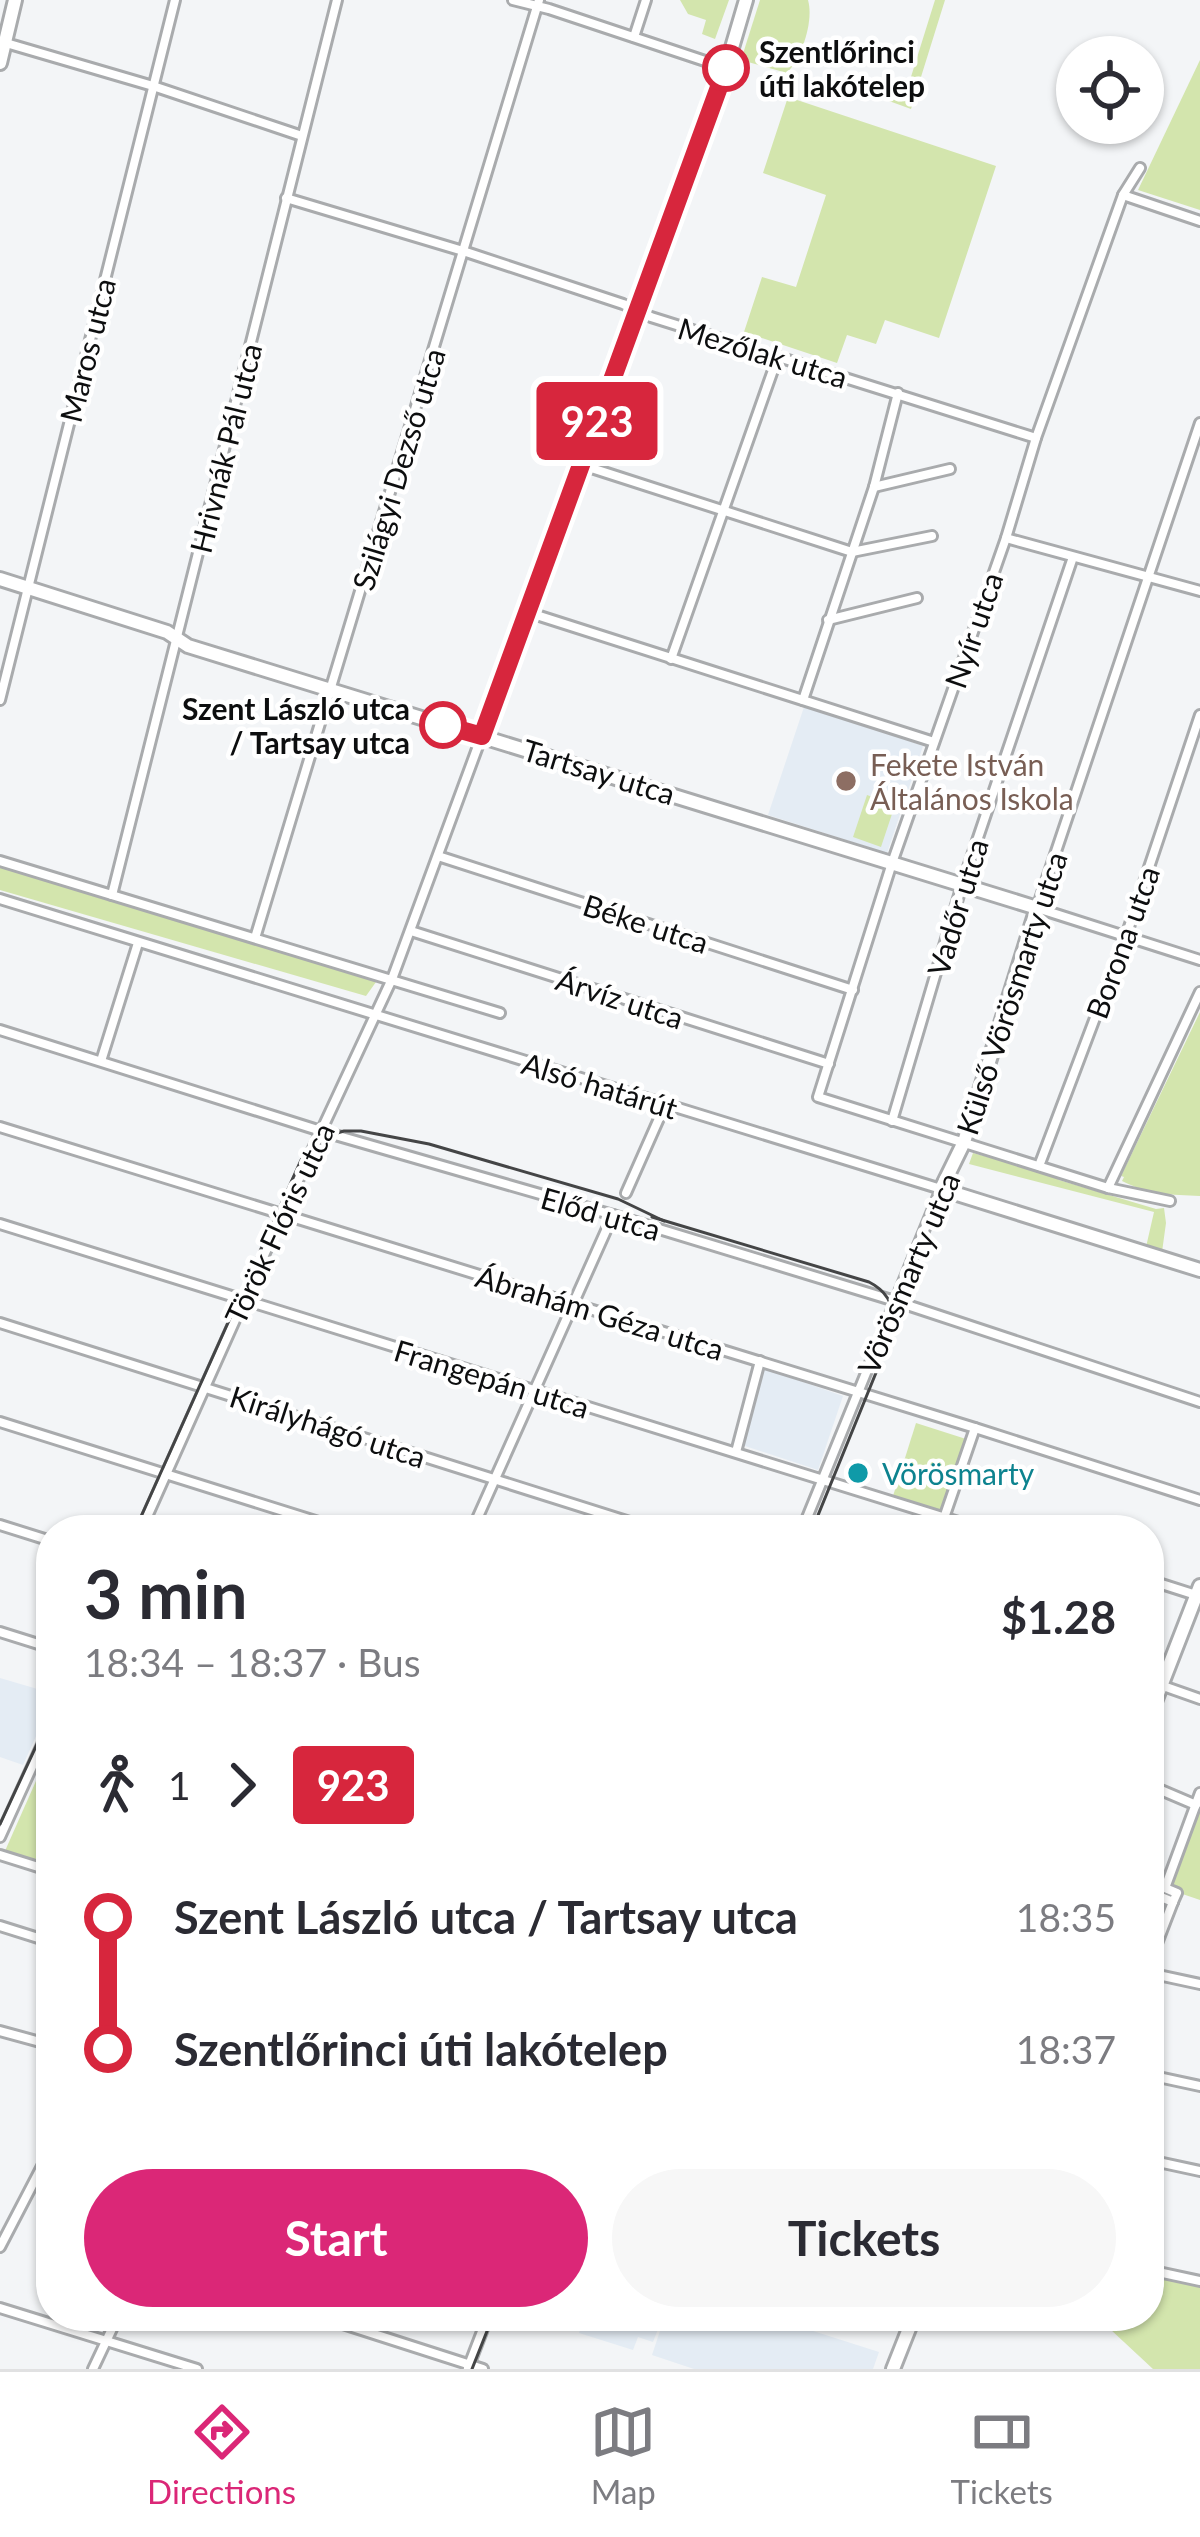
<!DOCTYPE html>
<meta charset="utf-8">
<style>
:root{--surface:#fff;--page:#f7f7f7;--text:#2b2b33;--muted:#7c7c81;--line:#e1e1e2;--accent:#db2777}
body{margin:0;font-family:Lato,sans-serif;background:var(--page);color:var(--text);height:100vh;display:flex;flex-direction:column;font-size:45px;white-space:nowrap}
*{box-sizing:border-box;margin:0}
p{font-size:39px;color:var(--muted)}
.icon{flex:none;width:66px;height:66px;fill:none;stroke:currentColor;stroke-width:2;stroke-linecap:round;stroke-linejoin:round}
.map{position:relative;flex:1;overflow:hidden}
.drawer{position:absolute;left:36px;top:1515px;width:1128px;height:816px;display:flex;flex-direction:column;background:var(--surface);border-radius:48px;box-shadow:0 3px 9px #0004}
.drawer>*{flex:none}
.badge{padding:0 24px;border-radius:9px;font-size:42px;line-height:78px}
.controls{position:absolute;left:1056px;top:36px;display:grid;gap:24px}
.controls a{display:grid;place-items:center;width:108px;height:108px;border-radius:50%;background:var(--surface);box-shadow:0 3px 9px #0004;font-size:60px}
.map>.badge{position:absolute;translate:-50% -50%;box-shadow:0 0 0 6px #fff}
.legs{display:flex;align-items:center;gap:18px;height:132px;padding:0 48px;font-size:39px}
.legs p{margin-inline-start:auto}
.summary{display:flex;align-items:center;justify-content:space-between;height:204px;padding:0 48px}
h1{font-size:66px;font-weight:700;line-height:90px}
.action{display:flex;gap:24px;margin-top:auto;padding:24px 48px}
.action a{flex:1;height:138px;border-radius:72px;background:var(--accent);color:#fff;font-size:48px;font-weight:700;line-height:138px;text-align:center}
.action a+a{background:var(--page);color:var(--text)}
ul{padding:0 48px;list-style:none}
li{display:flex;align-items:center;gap:42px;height:132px;font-size:45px}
li i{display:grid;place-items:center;width:18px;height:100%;margin:0 15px;background:currentColor}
li i::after{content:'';width:30px;height:30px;margin:-15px;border:9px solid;border-radius:50%;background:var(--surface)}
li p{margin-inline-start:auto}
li:first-child i{background:linear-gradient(#0000 50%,currentColor 0)}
li:last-child i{background:linear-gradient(currentColor 50%,#0000 0)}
.tabs{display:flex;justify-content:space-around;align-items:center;height:168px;border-top:3px solid var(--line);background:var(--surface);font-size:33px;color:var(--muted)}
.tabs a{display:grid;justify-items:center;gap:6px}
.tabs .selected{color:var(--accent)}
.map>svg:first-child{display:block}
.built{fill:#e4ecf4}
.green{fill:#d3e5ad}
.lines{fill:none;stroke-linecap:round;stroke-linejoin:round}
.street-casing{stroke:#a9abad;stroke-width:14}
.secondary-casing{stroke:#a9abad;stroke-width:18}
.street{stroke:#fff;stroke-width:8}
.secondary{stroke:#fff;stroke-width:12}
.tram{stroke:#444546;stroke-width:3}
.line-1-casing{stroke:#fff;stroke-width:27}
.line-1{stroke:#d7263d;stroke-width:18}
.stop-1-dot{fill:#fff;stroke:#d7263d;stroke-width:6}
.education-dot{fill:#8d6e63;stroke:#fff;stroke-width:4.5}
.culture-dot{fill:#0f9aa8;stroke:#fff;stroke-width:4.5}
.labels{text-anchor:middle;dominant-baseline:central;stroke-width:9;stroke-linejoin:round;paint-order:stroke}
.stop-label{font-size:30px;font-weight:bold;fill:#0d0e0f;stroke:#fff;text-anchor:start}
.street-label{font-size:30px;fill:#0d0e0f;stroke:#fff}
.education-label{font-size:30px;fill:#785e54;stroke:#fff;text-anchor:start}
.culture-label{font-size:30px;fill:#0d838f;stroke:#fff;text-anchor:start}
</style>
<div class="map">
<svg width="1200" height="2369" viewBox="0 0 1200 2369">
<rect width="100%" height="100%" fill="#f3f5f7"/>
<g class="built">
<path d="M805,704L923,746L887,853L768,815Z"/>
<path d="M763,1368L843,1396L818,1470L742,1445Z"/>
<path d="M0,1678L51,1693V1703L23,1765L0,1757Z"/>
<path d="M585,2316H663L653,2342L638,2337L633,2350L579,2333Z"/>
<path d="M665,2316H766L879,2352L873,2369H694L652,2355Z"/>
</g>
<g class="green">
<path d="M680,0H729L715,39L702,34L706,20L688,14Z"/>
<path d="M760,0H808C814,21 802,57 787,73L741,60Z"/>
<path d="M935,0H945L911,109L856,89L853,95L840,90V82L849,78L905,96Z"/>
<path d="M1200,60V210L1138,190Z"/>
<path d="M788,97L996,166L939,338L885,320L876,344L847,335L837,363L744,332L762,277L796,287L826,195L763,173Z"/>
<path d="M867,795L895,805L881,847L853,837Z"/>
<path d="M0,863L374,976L376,982L366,996L0,890Z"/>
<path d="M1200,1012V1196C1172,1195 1147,1194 1122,1181L1124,1177L1121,1176Z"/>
<path d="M973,1153L1051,1174L1059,1180L1156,1209L1164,1208L1166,1223L1162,1252L1146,1247L1154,1212L969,1164Z"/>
<path d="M916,1423L966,1439L944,1511L893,1496Z"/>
<path d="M51,1747V1864L5,1851Z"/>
<path d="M1200,1793V1900L1165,1888Z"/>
<path d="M1149,2275L1200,2286V2369H1153L1096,2316H1149Z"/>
</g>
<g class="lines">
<defs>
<g id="street">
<path d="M513,0L549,9L726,68"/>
<path d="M634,37L646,0"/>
<path d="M6,43L153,86L302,136"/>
<path d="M1140,168L1123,195L1036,438L1006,538L892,863L818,1097L1108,1188L1170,1201"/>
<path d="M1123,195L1200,221"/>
<path d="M286,198L463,251L623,304L651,317L1036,438"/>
<path d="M1200,423L1037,908L1200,960"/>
<path d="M582,465L852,552L932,536"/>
<path d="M874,487L950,469"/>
<path d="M1006,538L1200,591"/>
<path d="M527,612L934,742"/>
<path d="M828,620L917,598"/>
<path d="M671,659L778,356"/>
<path d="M0,700L175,0"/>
<path d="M803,700L874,487L898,393"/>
<path d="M438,856L853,990"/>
<path d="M0,861L500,1013"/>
<path d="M112,895L337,0"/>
<path d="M0,899L941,1189L802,1530"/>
<path d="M411,931L829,1064"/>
<path d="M255,938L539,0"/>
<path d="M0,1030L321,1131L613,1215L895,1301L1200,1402"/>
<path d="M101,1061L138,943"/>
<path d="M892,1121L962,885L1073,557"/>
<path d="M0,1127L975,1428L1200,1500"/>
<path d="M1039,1166L1126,936L1200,715"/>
<path d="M1108,1188L1200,992"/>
<path d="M626,1193L665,1105"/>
<path d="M0,1224L984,1530"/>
<path d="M0,1323L655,1530"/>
<path d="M0,1422L344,1530"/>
<path d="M736,1452L760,1361"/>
<path d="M944,1518L975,1428"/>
<path d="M0,1525L51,1541"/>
<path d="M141,1530L282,1215L392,979L481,738"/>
<path d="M472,1530L613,1215"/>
<path d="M1149,1580L1199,1596"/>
<path d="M0,1632L51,1648"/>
<path d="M1149,1681L1200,1699"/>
<path d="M1149,1785L1196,1805"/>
<path d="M0,1837L51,1725"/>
<path d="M0,1855L51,1871"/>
<path d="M1149,1892L1173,1902"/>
<path d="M1173,1902L1177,1893L1165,1888L1200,1793"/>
<path d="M0,1926L51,1942"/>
<path d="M1149,1964L1173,1902"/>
<path d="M1149,1973L1200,1984"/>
<path d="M0,2031L51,2045"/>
<path d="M1149,2075L1200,2086"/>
<path d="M1149,2160L1200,2171"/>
<path d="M0,2247L51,2149"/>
<path d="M1149,2270L1200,2281"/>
<path d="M0,2308L197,2369"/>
<path d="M318,2316L483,2369"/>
<path d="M468,2368L488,2316"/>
<path d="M93,2369L118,2316"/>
</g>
<g id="secondary">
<path d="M0,63L15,0"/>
<path d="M0,579L167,632L188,646L1037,908L964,1142L941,1189L1200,1270"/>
<path d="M482,737L726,68L746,0"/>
<path d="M1149,1717L1200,1586"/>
<path d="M893,2369L914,2316"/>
</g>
</defs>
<use href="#street" class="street-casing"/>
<use href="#secondary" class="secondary-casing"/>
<use href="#street" class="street"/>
<use href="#secondary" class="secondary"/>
<g class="tram">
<path d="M652,1217L869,1282C889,1292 896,1309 893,1331L812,1530"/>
<path d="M135,1530L301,1160L311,1146L327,1136L344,1131H361L429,1144L618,1199L664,1221"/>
<path d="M0,1824L51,1714"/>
<path d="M472,2369L493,2316"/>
</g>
</g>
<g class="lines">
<defs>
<path id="line-1" d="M443,725L482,736L726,68"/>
</defs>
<use href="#line-1" class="line-1-casing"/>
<use href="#line-1" class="line-1"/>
</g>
<g class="stop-1-dot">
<circle cx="726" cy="68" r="21"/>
<circle cx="443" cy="725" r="21"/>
</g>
<circle class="education-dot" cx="846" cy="781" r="12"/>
<circle class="culture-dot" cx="858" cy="1473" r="12"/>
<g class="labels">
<g class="stop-label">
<text x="759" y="51">Szentlőrinci<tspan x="759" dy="34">úti lakótelep</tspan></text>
<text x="410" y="708" text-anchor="end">Szent László utca<tspan x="410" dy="34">/ Tartsay utca</tspan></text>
</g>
<g class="street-label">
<text transform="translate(87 350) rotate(-76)">Maros utca</text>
<text transform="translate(763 352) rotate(17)">Mezőlak utca</text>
<text transform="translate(225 448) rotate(-76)">Hrivnák Pál utca</text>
<text transform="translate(398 469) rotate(-73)">Szilágyi Dezső utca</text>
<text transform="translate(973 630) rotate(-71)">Nyír utca</text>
<text transform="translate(599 771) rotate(17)">Tartsay utca</text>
<text transform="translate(957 907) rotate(-73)">Vadőr utca</text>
<text transform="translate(646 923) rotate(18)">Béke utca</text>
<text transform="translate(1122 942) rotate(-70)">Borona utca</text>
<text transform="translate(1011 993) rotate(-72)">Külső Vörösmarty utca</text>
<text transform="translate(620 998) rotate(18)">Árvíz utca</text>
<text transform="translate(600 1085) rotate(17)">Alsó határút</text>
<text transform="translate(601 1213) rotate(16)">Előd utca</text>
<text transform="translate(279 1223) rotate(-65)">Török Flóris utca</text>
<text transform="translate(908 1273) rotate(-67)">Vörösmarty utca</text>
<text transform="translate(600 1312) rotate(17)">Ábrahám Géza utca</text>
<text transform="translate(492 1378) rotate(17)">Frangepán utca</text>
<text transform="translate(328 1426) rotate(18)">Királyhágó utca</text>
</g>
<g class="education-label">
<text x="870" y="764">Fekete István<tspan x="870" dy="34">Általános Iskola</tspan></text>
</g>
<g class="culture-label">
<text x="882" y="1473">Vörösmarty</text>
</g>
</g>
</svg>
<div class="controls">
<a><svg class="icon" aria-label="locate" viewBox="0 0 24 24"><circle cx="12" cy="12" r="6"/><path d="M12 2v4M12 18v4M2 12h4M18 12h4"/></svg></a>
</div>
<b class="badge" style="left:597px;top:421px;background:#d7263d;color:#fff">923</b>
<section class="drawer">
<div class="summary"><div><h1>3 min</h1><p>18:34 – 18:37 · Bus</p></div><b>$1.28</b></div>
<div class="legs"><svg class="icon" aria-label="walk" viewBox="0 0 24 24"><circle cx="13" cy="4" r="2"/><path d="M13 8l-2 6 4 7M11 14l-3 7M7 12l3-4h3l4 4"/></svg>1<svg class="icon" aria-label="forward" viewBox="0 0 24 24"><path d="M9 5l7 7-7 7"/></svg><b class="badge" style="background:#d7263d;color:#fff">923</b></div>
<ul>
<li><i style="color:#d7263d"></i><b>Szent László utca / Tartsay utca</b><p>18:35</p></li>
<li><i style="color:#d7263d"></i><b>Szentlőrinci úti lakótelep</b><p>18:37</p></li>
</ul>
<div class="action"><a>Start</a><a>Tickets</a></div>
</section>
</div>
<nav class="tabs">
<a class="selected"><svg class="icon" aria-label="directions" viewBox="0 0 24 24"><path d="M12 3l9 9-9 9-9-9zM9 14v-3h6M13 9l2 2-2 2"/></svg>Directions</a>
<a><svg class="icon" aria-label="map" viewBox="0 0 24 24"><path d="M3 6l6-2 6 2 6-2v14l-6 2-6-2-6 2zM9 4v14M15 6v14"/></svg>Map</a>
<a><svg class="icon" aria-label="tickets" viewBox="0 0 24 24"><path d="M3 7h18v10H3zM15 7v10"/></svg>Tickets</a>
</nav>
